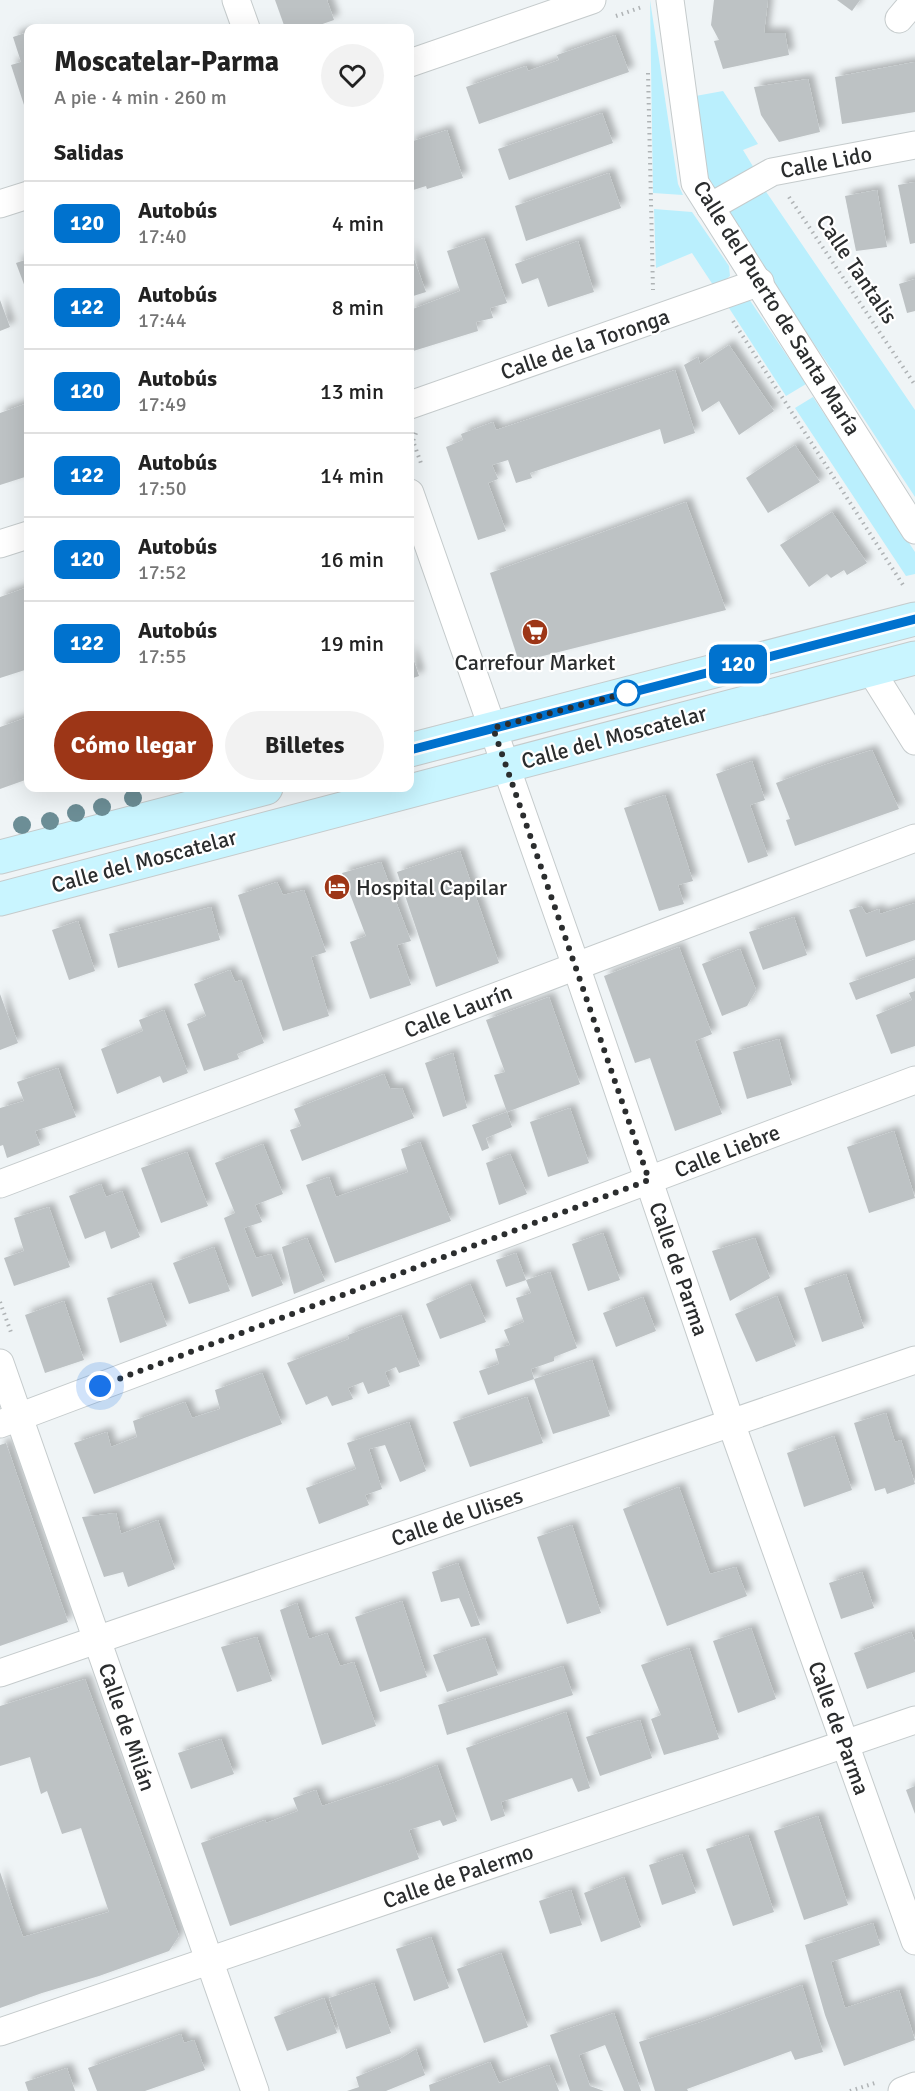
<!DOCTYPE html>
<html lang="es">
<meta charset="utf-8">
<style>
:root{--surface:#fff;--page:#f2f2f2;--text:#222;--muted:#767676;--line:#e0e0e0;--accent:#9d3617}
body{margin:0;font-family:Signika,sans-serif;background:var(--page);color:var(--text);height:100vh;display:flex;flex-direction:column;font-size:22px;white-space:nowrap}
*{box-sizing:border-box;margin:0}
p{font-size:20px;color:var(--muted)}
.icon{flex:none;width:33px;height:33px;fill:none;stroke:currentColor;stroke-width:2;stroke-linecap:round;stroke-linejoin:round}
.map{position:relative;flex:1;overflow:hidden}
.sheet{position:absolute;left:24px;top:24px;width:390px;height:768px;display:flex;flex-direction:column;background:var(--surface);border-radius:12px;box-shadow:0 6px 24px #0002}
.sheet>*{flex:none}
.badge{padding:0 12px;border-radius:9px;font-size:21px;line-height:39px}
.you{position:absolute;width:30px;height:30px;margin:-15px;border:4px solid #fff;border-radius:50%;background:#1a73e8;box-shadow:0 0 0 9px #1a73e833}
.map>.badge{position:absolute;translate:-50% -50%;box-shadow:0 0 0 3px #fff}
h2{padding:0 30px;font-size:22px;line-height:54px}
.round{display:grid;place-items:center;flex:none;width:63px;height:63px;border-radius:32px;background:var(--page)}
.overview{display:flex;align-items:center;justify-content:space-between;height:102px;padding:0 30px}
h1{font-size:28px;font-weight:700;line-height:45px}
.cta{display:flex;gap:12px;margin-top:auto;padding:12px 30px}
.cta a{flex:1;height:69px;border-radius:36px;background:var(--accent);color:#fff;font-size:24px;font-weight:700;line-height:69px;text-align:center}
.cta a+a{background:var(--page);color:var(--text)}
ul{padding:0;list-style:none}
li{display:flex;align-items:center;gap:18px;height:84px;padding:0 30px;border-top:2px solid var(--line)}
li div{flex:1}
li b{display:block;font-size:22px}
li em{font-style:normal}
li .badge{min-width:66px;font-weight:700;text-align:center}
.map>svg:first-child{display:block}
.green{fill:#baeffd}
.building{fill:#bdc2c4;filter:url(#shadow)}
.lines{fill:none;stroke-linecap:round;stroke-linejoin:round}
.street-casing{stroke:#c5cbcc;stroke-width:29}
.secondary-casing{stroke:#c5cbcc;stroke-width:35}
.path{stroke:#afb3b5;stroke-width:4;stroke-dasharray:1.5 4.5;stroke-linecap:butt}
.street{stroke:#fff;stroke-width:27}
.secondary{stroke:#c9f5ff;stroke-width:33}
.tree{fill:#6c8e96}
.line-casing{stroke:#fff;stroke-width:14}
.line{stroke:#0072ce;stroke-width:9}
.walk{stroke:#2b2d2e;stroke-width:6;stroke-dasharray:0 10.8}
.stop-dot{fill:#fff;stroke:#0072ce;stroke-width:3}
.labels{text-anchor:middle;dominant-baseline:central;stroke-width:4.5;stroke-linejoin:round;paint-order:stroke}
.street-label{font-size:22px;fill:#2b2d2e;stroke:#fff}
.poi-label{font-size:22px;fill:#2b2d2e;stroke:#fff}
</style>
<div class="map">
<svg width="915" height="2091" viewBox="0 0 915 2091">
<defs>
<filter id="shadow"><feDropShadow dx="5.5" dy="-5.5" stdDeviation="3" flood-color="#0004"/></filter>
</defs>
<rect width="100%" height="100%" fill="#eff4f6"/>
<g class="green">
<path d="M650,0L678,184L683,195L653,193Z"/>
<path d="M723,91L758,144L743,150L757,173L715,200L707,187L690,97Z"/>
<path d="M758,180L915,410V497L834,373L717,202Z"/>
<path d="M654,209L692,212L729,266L730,276L715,288L692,253L656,268Z"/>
<path d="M749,299L806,384L786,396L727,305Z"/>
<path d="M813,397L915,552V574L906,576L795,408Z"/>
</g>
<g class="building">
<path d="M275,0H327L334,20L311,28H285Z"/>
<path d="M714,0H768L764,33H785L789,55L723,69L714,41L719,40L711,25Z"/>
<path d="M837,0H860L852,11Z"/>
<path d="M28,32V106L25,108L11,65L21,62L13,37Z"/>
<path d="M615,35L629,72L479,124L466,87L526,66L528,71L559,60L557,55Z"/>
<path d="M915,62V112L842,124L835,77Z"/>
<path d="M808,79L820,132L779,142L761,115L754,87Z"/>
<path d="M602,113L613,143L509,180L498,149Z"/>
<path d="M447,130L463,178L427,189L426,186L410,191V142Z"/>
<path d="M609,173L621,208L526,241L515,206Z"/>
<path d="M915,182V243L910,244L898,185Z"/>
<path d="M877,190L887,247L856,251L845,196Z"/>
<path d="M484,238L507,303L490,308L493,318L476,322L478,331L410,352V310L460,291L447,251Z"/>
<path d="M578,241L594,292L548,307L538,278L522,284L515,264Z"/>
<path d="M410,248L426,292L410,297Z"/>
<path d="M28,259V295L16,263Z"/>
<path d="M915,279V311L907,313L899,284Z"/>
<path d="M0,300L10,327L0,331Z"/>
<path d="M729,345L774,411L739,435L719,401L702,412L684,365L698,357L700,364Z"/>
<path d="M675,370L695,433L664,444L660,429L530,473L532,478L516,483L508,460L492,465L498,479L488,483L506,531L478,540L446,447L463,440L461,434L493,422L496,430Z"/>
<path d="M28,403V476L0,485V413Z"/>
<path d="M795,445L820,482L768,513L746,478Z"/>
<path d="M686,502L726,610L519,662L490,573Z"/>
<path d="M832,512L867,563L847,575L844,570L831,578L827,574L809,587L780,545Z"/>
<path d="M28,587V669L0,678V597Z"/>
<path d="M410,649L419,676L410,679Z"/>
<path d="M28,717V765H27L28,779L0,789V727Z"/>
<path d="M872,750L899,809L795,846L786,820L790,819L776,783L824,765Z"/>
<path d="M752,761L765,800L750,805L768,856L748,863L716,774Z"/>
<path d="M665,795L693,881L678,885L684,904L659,911L624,808Z"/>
<path d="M460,851L499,963L436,987L397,872Z"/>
<path d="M381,862L411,941L397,945L411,985L370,999L350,942L366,936L342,873Z"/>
<path d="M277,882L283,895L304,890L326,952L311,957L329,1016L283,1031L238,895Z"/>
<path d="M915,903V940L866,957L849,910L861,906L866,914L879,909L880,914Z"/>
<path d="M211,907L220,940L118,968L109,934Z"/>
<path d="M794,917L807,955L763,970L749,932Z"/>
<path d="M78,921L95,971L69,980L52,930Z"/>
<path d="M679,947L712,1034L695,1041L722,1114L675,1131L650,1058L635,1063L604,976Z"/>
<path d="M740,949L756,990L747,1006L722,1016L702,964Z"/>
<path d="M915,959V978L856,1000L849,983Z"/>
<path d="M230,970L235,982L241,980L264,1043L237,1054L239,1059L204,1071L187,1024L206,1016L194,984Z"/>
<path d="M915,991V1046L891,1054L876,1015L912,1000L909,993Z"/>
<path d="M0,994L18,1043L0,1050Z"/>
<path d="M549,997L580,1084L507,1112L512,1127L486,1138L489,1148L482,1151L472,1125L507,1112L494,1075L505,1072L486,1020Z"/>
<path d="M164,1010L188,1073L163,1083L160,1076L117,1094L101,1049L143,1031L139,1020Z"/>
<path d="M779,1039L792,1085L747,1099L733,1052Z"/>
<path d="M453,1053L467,1108L443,1117L425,1063Z"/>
<path d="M58,1068L76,1117L35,1131L40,1145L7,1158L3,1145L0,1146V1108L24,1101L17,1082Z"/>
<path d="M384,1074L390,1089L402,1088L414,1118L302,1161L290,1130L301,1126L294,1109Z"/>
<path d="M570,1108L589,1163L548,1177L530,1122Z"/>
<path d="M894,1131L915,1198L869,1213L847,1147Z"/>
<path d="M420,1142L451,1221L335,1263L306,1185L329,1177L336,1197L408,1172L401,1149Z"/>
<path d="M263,1144L283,1194L255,1205L262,1222L244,1228L256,1258L271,1254L283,1285L252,1297L224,1218L235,1213L215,1163Z"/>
<path d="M187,1152L208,1206L161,1223L141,1168Z"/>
<path d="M510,1154L527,1194L499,1205L486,1163Z"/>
<path d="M101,1184L106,1197L122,1191L140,1237L111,1249L105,1231L85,1239L69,1196Z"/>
<path d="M49,1207L70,1267L14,1286L4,1258L24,1251L14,1218Z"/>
<path d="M603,1233L620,1280L588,1291L572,1244Z"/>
<path d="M307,1238L325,1281L294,1294L282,1247Z"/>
<path d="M755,1238L770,1278L730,1301L712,1251Z"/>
<path d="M214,1247L230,1291L189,1304L173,1263Z"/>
<path d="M516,1253L526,1280L506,1287L496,1260Z"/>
<path d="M550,1272L577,1348L554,1357V1361L531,1369L534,1379L488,1395L479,1371L499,1364L495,1349L510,1345L504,1330L524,1322L516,1298L531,1293L526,1280Z"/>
<path d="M846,1274L864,1328L822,1342L804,1288Z"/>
<path d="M151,1283L167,1326L120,1343L107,1298Z"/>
<path d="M470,1284L486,1322L440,1339L426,1304Z"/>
<path d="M777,1296L796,1346L756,1362L735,1314Z"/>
<path d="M643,1297L656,1331L616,1347L603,1313Z"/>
<path d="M64,1301L84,1360L45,1373L25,1315Z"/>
<path d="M401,1315L420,1366L399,1373L396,1367L385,1372L390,1386L368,1394L363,1382L348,1388L353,1399L332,1406L327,1396L306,1405L287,1363L349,1339L348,1335Z"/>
<path d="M592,1360L610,1416L553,1434L534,1379Z"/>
<path d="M262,1373L282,1424L94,1494L74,1443L107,1432L111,1447L137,1437L133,1421L185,1402L192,1418L220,1409L215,1390Z"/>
<path d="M527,1397L543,1443L470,1467L453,1422Z"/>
<path d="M886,1413L895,1442L901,1440L915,1484L887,1494L885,1488L875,1491L854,1423Z"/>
<path d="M409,1422L426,1471L400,1482L385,1445L369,1449L382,1489L365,1495L369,1505L319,1524L306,1488L356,1469L347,1443Z"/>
<path d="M834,1436L852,1490L804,1507L787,1453Z"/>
<path d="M6,1443L68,1622L0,1646V1445Z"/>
<path d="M679,1487L710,1574L736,1567L747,1596L667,1626L623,1509Z"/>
<path d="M116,1513L121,1534L158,1520L175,1569L128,1587L123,1572L104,1577L82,1517Z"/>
<path d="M572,1525L601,1613L567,1624L537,1537Z"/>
<path d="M458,1563L480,1625L471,1627L459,1598L441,1602L432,1572Z"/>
<path d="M862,1572L874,1608L841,1619L829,1583Z"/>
<path d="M402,1601L427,1677L380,1692L355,1617Z"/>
<path d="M297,1603L309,1639L327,1633L340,1666L354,1662L376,1726L322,1745L280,1610Z"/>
<path d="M751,1628L776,1699L738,1713L713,1641Z"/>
<path d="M911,1632L915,1642V1672L867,1689L854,1653Z"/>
<path d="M257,1637L272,1681L237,1692L221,1647Z"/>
<path d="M485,1638L498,1675L447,1692L433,1655Z"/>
<path d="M689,1648L719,1739L664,1755L651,1719L661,1715L641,1665Z"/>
<path d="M563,1666L573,1695L447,1735L438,1705Z"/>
<path d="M85,1679L179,1936L169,1951L99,1976L42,1993L0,2008V1872L23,1937L109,1912L81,1828L62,1834L47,1791L41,1794L30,1757L0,1766V1706Z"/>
<path d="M566,1712L590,1788L578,1792L572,1778L501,1802L505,1816L491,1821L466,1748Z"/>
<path d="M640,1720L652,1758L600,1776L586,1737Z"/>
<path d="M221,1739L234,1774L191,1789L178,1753Z"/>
<path d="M437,1765L457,1821L443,1826L440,1820L409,1830L419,1859L230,1926L201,1843L265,1820L266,1823L298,1811L293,1798L316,1790L322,1806L395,1782Z"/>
<path d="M915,1786V1814L906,1790Z"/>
<path d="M818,1816L848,1905L804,1920L774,1831Z"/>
<path d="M748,1835L774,1912L733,1926L706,1849Z"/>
<path d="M682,1854L696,1893L662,1905L649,1865Z"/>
<path d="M624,1877L641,1927L601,1942L584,1893Z"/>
<path d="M571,1890L582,1925L550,1934L539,1901Z"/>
<path d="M873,1923L880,1945L831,1962L845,2008L899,1990L915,2040L844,2066L825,2015L805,1945Z"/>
<path d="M431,1937L449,1988L414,2001L396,1949Z"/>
<path d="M501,1953L528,2027L484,2043L457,1969Z"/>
<path d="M374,1983L391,2033L346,2049L329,1998Z"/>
<path d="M802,1985L823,2052L795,2060L791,2051L687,2089L688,2091H655L639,2042L701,2022Z"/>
<path d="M324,1998L337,2033L287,2051L274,2017Z"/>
<path d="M614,2013L641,2091H624L605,2045L579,2055L590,2086L604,2091H570L550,2035Z"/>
<path d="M181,2034L184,2043L194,2040L205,2070L145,2091H97L88,2068Z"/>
<path d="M416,2049L425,2075L386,2091H347L359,2087L356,2077L400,2059Z"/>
<path d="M490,2062L499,2083L549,2065L559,2091H430L429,2085Z"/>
<path d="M67,2068L75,2091H28L25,2082Z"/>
</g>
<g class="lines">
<defs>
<g id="street">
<path d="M236,0L246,28"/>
<path d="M670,0L695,183L915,530"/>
<path d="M899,19L915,0"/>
<path d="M410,63L592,0"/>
<path d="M0,204L28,195"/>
<path d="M710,207L772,172L915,145"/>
<path d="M410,405L760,282"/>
<path d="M410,493L576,966L731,1423L915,1941"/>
<path d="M0,544L28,535"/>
<path d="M870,669L915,741"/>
<path d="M0,1184L915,838"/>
<path d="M0,1363L255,2091"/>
<path d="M0,1424L915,1080"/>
<path d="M0,1673L915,1360"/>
<path d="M0,2032L915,1720"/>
<path d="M902,2091L915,2086"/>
</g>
<g id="secondary">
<path d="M410,750L915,619"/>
<path d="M0,857L266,788"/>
<path d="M0,899L915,658"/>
</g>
</defs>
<use href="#street" class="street-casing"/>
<use href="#secondary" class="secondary-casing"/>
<g class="path">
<path d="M616,16L642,7"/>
<path d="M648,73L653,290"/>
<path d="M789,197L915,385"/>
<path d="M733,321L905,588"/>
<path d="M416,433L413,441L422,466"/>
<path d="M0,1302L12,1335"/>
<path d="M850,2091L875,2083"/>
</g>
<use href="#street" class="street"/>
<use href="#secondary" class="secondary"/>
</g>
<g class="tree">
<circle cx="133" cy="798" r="9"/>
<circle cx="102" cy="807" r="9"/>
<circle cx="76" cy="813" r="9"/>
<circle cx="50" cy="821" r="9"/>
<circle cx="22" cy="825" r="9"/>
</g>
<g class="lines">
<defs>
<path id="line" d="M410,750L915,619"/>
</defs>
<use href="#line" class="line-casing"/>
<use href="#line" class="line"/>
<path class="walk" d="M100,1386L649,1180L493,728L627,693"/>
</g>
<defs>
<symbol id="supermarket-disc" viewBox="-11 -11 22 22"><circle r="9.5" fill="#9d3617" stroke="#fff"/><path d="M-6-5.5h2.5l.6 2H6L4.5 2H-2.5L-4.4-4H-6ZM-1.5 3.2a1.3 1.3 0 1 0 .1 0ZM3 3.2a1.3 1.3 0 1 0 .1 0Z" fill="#fff"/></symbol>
<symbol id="hotel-disc" viewBox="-11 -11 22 22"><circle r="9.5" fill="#9d3617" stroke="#fff"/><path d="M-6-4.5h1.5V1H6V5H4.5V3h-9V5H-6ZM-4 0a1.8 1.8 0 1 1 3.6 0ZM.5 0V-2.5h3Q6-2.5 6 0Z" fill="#fff"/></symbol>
</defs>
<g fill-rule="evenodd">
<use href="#supermarket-disc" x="520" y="617" width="30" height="30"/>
<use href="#hotel-disc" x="322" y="872" width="30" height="30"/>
</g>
<circle class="stop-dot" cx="627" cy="693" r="12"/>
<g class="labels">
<g class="street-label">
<text transform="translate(826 162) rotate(-11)">Calle Lido</text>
<text transform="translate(857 269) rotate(56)">Calle Tantalis</text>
<text transform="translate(777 308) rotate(58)">Calle del Puerto de Santa María</text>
<text transform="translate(585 344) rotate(-19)">Calle de la Toronga</text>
<text transform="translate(614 737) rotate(-15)">Calle del Moscatelar</text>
<text transform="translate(144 861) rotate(-15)">Calle del Moscatelar</text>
<text transform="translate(458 1011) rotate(-21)">Calle Laurín</text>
<text transform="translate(727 1151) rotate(-21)">Calle Liebre</text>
<text transform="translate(679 1269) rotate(71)">Calle de Parma</text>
<text transform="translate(457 1517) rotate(-19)">Calle de Ulises</text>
<text transform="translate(127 1727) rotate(71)">Calle de Milán</text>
<text transform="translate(839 1728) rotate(70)">Calle de Parma</text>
<text transform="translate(458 1876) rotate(-19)">Calle de Palermo</text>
</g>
<g class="poi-label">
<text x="535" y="662">Carrefour Market</text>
<text x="356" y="887" text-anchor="start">Hospital Capilar</text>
</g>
</g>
</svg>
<div class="you" style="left:100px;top:1386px"></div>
<b class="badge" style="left:738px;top:664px;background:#0072ce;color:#fff">120</b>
<section class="sheet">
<div class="overview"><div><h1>Moscatelar-Parma</h1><p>A pie · 4 min · 260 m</p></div><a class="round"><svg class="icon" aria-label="heart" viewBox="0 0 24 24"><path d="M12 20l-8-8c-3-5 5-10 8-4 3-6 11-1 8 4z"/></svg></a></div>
<h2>Salidas</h2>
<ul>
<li><span class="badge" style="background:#0072ce;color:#fff">120</span><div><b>Autobús</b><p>17:40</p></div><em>4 min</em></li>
<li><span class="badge" style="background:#0072ce;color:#fff">122</span><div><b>Autobús</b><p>17:44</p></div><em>8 min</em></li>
<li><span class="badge" style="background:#0072ce;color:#fff">120</span><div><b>Autobús</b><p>17:49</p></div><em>13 min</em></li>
<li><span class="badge" style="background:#0072ce;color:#fff">122</span><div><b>Autobús</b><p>17:50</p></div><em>14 min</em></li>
<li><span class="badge" style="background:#0072ce;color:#fff">120</span><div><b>Autobús</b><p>17:52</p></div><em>16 min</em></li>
<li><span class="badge" style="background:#0072ce;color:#fff">122</span><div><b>Autobús</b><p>17:55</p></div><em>19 min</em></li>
</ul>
<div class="cta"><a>Cómo llegar</a><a>Billetes</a></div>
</section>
</div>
